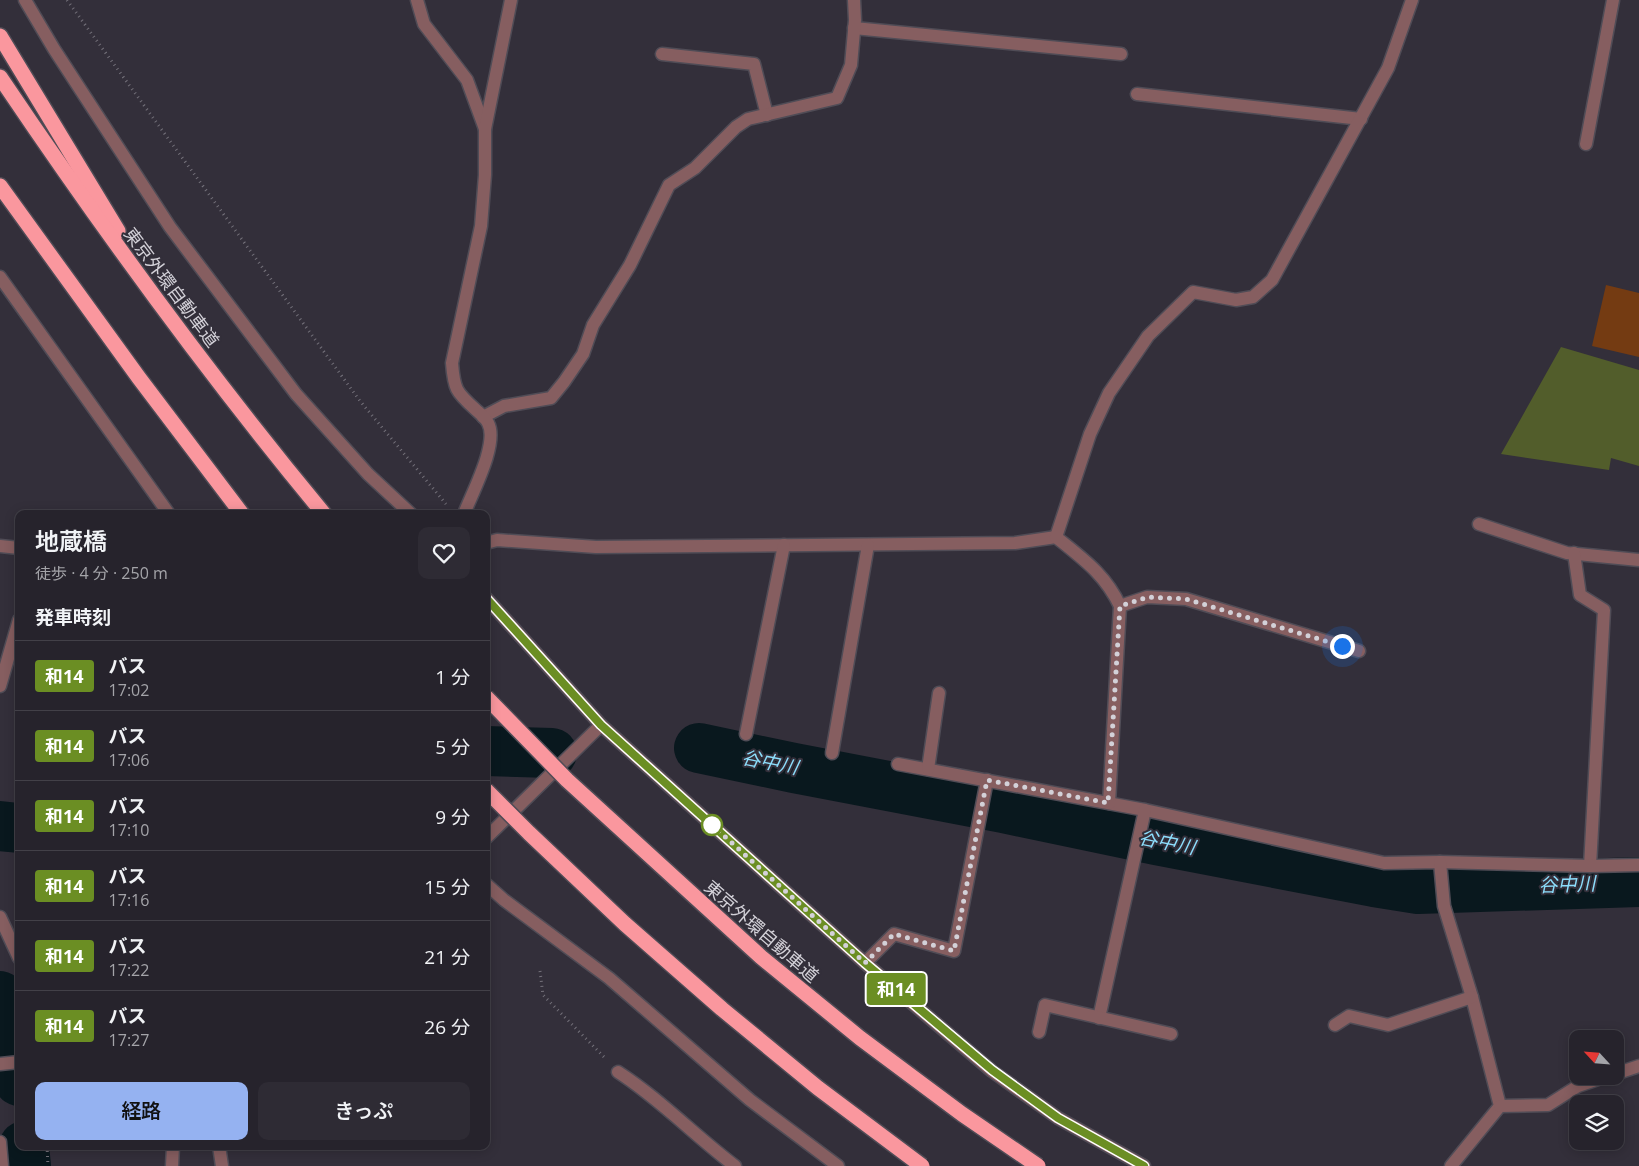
<!DOCTYPE html>
<html lang="ja">
<meta charset="utf-8">
<style>
:root{--surface:#26232c;--page:#2e2b34;--text:#f1f3f6;--muted:#a4a4a9;--line:#424048;--accent:#95b2f1}
body{margin:0;font-family:"Open Sans","Noto Sans JP",sans-serif;background:var(--page);color:var(--text);height:100vh;display:flex;flex-direction:column;font-size:19px;white-space:nowrap}
*{box-sizing:border-box;margin:0}
p{font-size:16px;color:var(--muted)}
.icon{flex:none;width:28px;height:28px;fill:none;stroke:currentColor;stroke-width:2;stroke-linecap:round;stroke-linejoin:round}
.map{position:relative;flex:1;overflow:hidden}
.sheet{position:absolute;left:15px;top:510px;width:475px;height:640px;display:flex;flex-direction:column;background:var(--surface);border-radius:10px;box-shadow:0 2px 12px #0003,0 0 0 1px var(--line)}
.sheet>*{flex:none}
.badge{padding:0 10px;border-radius:4px;font-size:18px;line-height:32px}
.needle{width:32px;rotate:296deg}
.controls{position:absolute;left:1569px;top:1030px;display:grid;gap:10px}
.controls a{display:grid;place-items:center;width:55px;height:55px;border-radius:10px;background:var(--surface);box-shadow:0 2px 12px #0003,0 0 0 1px var(--line);font-size:25px}
.you{position:absolute;width:25px;height:25px;margin:-12px;border:4px solid #fff;border-radius:50%;background:#1a73e8;box-shadow:0 0 0 8px #1a73e833}
.map>.badge{position:absolute;translate:-50% -50%;box-shadow:0 0 0 2px #fff}
h2{padding:0 20px;font-size:19px;line-height:45px}
.round{display:grid;place-items:center;flex:none;width:52px;height:52px;border-radius:10px;background:var(--page)}
.overview{display:flex;align-items:center;justify-content:space-between;height:85px;padding:0 20px}
h1{font-size:24px;font-weight:600;line-height:38px}
.action{display:flex;gap:10px;margin-top:auto;padding:10px 20px}
.action a{flex:1;height:58px;border-radius:10px;background:var(--accent);color:#111;font-size:20px;font-weight:600;line-height:58px;text-align:center}
.action a+a{background:var(--page);color:var(--text)}
ul{padding:0;list-style:none}
li{display:flex;align-items:center;gap:15px;height:70px;padding:0 20px;border-top:1px solid var(--line)}
li div{flex:1}
li b{display:block;font-size:19px}
li em{font-style:normal}
li .badge{min-width:55px;font-weight:700;text-align:center}
.map>svg:first-child{display:block}
.green{fill:#525d2b}
.lines{fill:none;stroke-linecap:round;stroke-linejoin:round}
.river{stroke:#09181e;stroke-width:50}
.building{fill:#743b12}
.minor-casing{stroke:#504c56;stroke-width:15}
.highway-casing{stroke:#504c56;stroke-width:18}
.path{stroke:#74717a;stroke-width:3;stroke-dasharray:1 4;stroke-linecap:butt}
.minor{stroke:#865e60;stroke-width:12}
.highway{stroke:#fa979e;stroke-width:15}
.highway-bridge-casing{stroke:#504c56;stroke-width:18;stroke-linecap:butt}
.highway-bridge{stroke:#fa979e;stroke-width:15}
.line-casing{stroke:#fff;stroke-width:11}
.line{stroke:#6b8e23;stroke-width:8}
.walk{stroke:#d3d1d8;stroke-width:5;stroke-dasharray:0 9}
.stop-dot{fill:#fff;stroke:#6b8e23;stroke-width:2.5}
.labels{text-anchor:middle;dominant-baseline:central;stroke-width:4;stroke-linejoin:round;paint-order:stroke}
.street-label{font-size:18px;fill:#d3d1d8;stroke:#332f3a}
.water-label{font-size:19px;font-style:italic;fill:#8cddfb;stroke:#332f3a}
</style>
<div class="map">
<svg width="1639" height="1166" viewBox="0 0 1639 1166">
<rect width="100%" height="100%" fill="#332f3a"/>
<path class="green" d="M1561,347L1639,370V466L1611,458L1609,470L1501,454Z"/>
<g class="lines">
<g class="river">
<path d="M699,748L794,768L1003,808L1156,840L1374,882L1418,889L1639,882"/>
<path d="M486,751L552,753"/>
<path d="M0,826L19,828"/>
<path d="M0,996L11,1038L19,1081"/>
<path d="M24,1146L26,1166"/>
</g>
</g>
<path class="building" d="M1606,285L1639,293V357L1592,346Z"/>
<g class="lines">
<defs>
<g id="minor">
<path d="M25,0L54,49L170,227L296,394L368,474L411,514"/>
<path d="M417,0L424,24L467,80L485,129"/>
<path d="M854,28L1121,54"/>
<path d="M662,54L754,64L767,115"/>
<path d="M1137,94L1361,119"/>
<path d="M1586,144L1613,0"/>
<path d="M0,277L169,514"/>
<path d="M483,417L504,406L551,398L564,382L583,354L593,325L630,265L669,185L695,168L736,127L748,119L837,98L851,65L855,20L854,0"/>
<path d="M464,514C472,493 499,443 488,423C485,417 479,413 475,409C456,392 454,389 452,363L481,226L485,175V129L511,0"/>
<path d="M1479,524L1567,553L1639,560"/>
<path d="M486,543L497,540L596,547L1015,543L1056,537"/>
<path d="M0,546L19,548"/>
<path d="M1574,553L1580,595L1604,610L1590,866"/>
<path d="M486,598L601,725L865,963L992,1071L1058,1118L1144,1166"/>
<path d="M1120,606L1147,597L1186,599L1359,651"/>
<path d="M0,686L19,620"/>
<path d="M746,734L784,545"/>
<path d="M832,753L868,545"/>
<path d="M898,764L1145,810L1384,863L1440,862L1590,866L1639,865"/>
<path d="M928,769L939,693"/>
<path d="M1109,803L1120,606C1105,574 1083,559 1056,537L1090,434L1109,393L1148,336L1193,292L1236,300L1253,297L1272,280L1388,68L1412,0"/>
<path d="M486,838L601,725"/>
<path d="M1440,862L1444,906L1472,997L1500,1106L1451,1166"/>
<path d="M486,884L504,900L609,978L750,1100L838,1166"/>
<path d="M0,917L19,958"/>
<path d="M865,963L894,934L954,951L987,780"/>
<path d="M1099,1018L1145,810"/>
<path d="M1335,1025L1349,1016L1388,1025L1472,997"/>
<path d="M1039,1032L1045,1005L1171,1034"/>
<path d="M0,1064L19,1062"/>
<path d="M618,1072C660,1099 695,1136 735,1166"/>
<path d="M1615,1074L1639,1066"/>
<path d="M1500,1106L1548,1105L1578,1086L1607,1076"/>
<path d="M0,1142L2,1166"/>
<path d="M219,1146L222,1166"/>
<path d="M172,1166L173,1146"/>
</g>
<g id="highway">
<path d="M0,36L118,231"/>
<path d="M0,77C101,227 208,374 324,514"/>
<path d="M0,186L139,378L242,514"/>
</g>
</defs>
<use href="#minor" class="minor-casing"/>
<use href="#highway" class="highway-casing"/>
<g class="path">
<path d="M67,0L360,401L446,504"/>
<path d="M540,971L543,995L604,1057"/>
<path d="M47,1146L48,1166"/>
</g>
<use href="#minor" class="minor"/>
<use href="#highway" class="highway"/>
<defs>
<g id="highway-bridge">
<path d="M486,697L567,780L761,957L860,1038L962,1114L1038,1166"/>
<path d="M486,790L529,833L625,924L722,1009L818,1088L922,1166"/>
</g>
</defs>
<use href="#highway-bridge" class="highway-bridge-casing"/>
<use href="#highway-bridge" class="highway-bridge"/>
</g>
<g class="lines">
<defs>
<path id="line" d="M486,598L601,725L865,963L992,1070L1058,1118L1144,1166"/>
</defs>
<use href="#line" class="line-casing"/>
<use href="#line" class="line"/>
<path class="walk" d="M712,825L865,963L894,934L954,951L987,780L1108,803L1120,606L1148,597L1186,599L1342,646"/>
</g>
<circle class="stop-dot" cx="712" cy="825" r="10"/>
<g class="labels">
<g class="street-label">
<text transform="translate(172 287) rotate(53)">東京外環自動車道</text>
<text transform="translate(762 931) rotate(41)">東京外環自動車道</text>
</g>
<g class="water-label">
<text transform="translate(770 762) rotate(11)">谷中川</text>
<text transform="translate(1167 842) rotate(11)">谷中川</text>
<text transform="translate(1567 884) rotate(-2)">谷中川</text>
</g>
</g>
</svg>
<div class="controls">
<a><svg class="needle" viewBox="-14 -14 28 28"><path d="M0-13l5 13h-10z" fill="#e53935"/><path d="M0 13l5-13h-10z" fill="#a4a4a9"/></svg></a>
<a><svg class="icon" aria-label="layers" viewBox="0 0 24 24"><path d="M12 4l9 5-9 5-9-5zM3 14l9 5 9-5"/></svg></a>
</div>
<div class="you" style="left:1342px;top:646px"></div>
<b class="badge" style="left:896px;top:989px;background:#6b8e23;color:#fff">和14</b>
<section class="sheet">
<div class="overview"><div><h1>地蔵橋</h1><p>徒歩 · 4 分 · 250 m</p></div><a class="round"><svg class="icon" aria-label="heart" viewBox="0 0 24 24"><path d="M12 20l-8-8c-3-5 5-10 8-4 3-6 11-1 8 4z"/></svg></a></div>
<h2>発車時刻</h2>
<ul>
<li><span class="badge" style="background:#6b8e23;color:#fff">和14</span><div><b>バス</b><p>17:02</p></div><em>1 分</em></li>
<li><span class="badge" style="background:#6b8e23;color:#fff">和14</span><div><b>バス</b><p>17:06</p></div><em>5 分</em></li>
<li><span class="badge" style="background:#6b8e23;color:#fff">和14</span><div><b>バス</b><p>17:10</p></div><em>9 分</em></li>
<li><span class="badge" style="background:#6b8e23;color:#fff">和14</span><div><b>バス</b><p>17:16</p></div><em>15 分</em></li>
<li><span class="badge" style="background:#6b8e23;color:#fff">和14</span><div><b>バス</b><p>17:22</p></div><em>21 分</em></li>
<li><span class="badge" style="background:#6b8e23;color:#fff">和14</span><div><b>バス</b><p>17:27</p></div><em>26 分</em></li>
</ul>
<div class="action"><a>経路</a><a>きっぷ</a></div>
</section>
</div>
